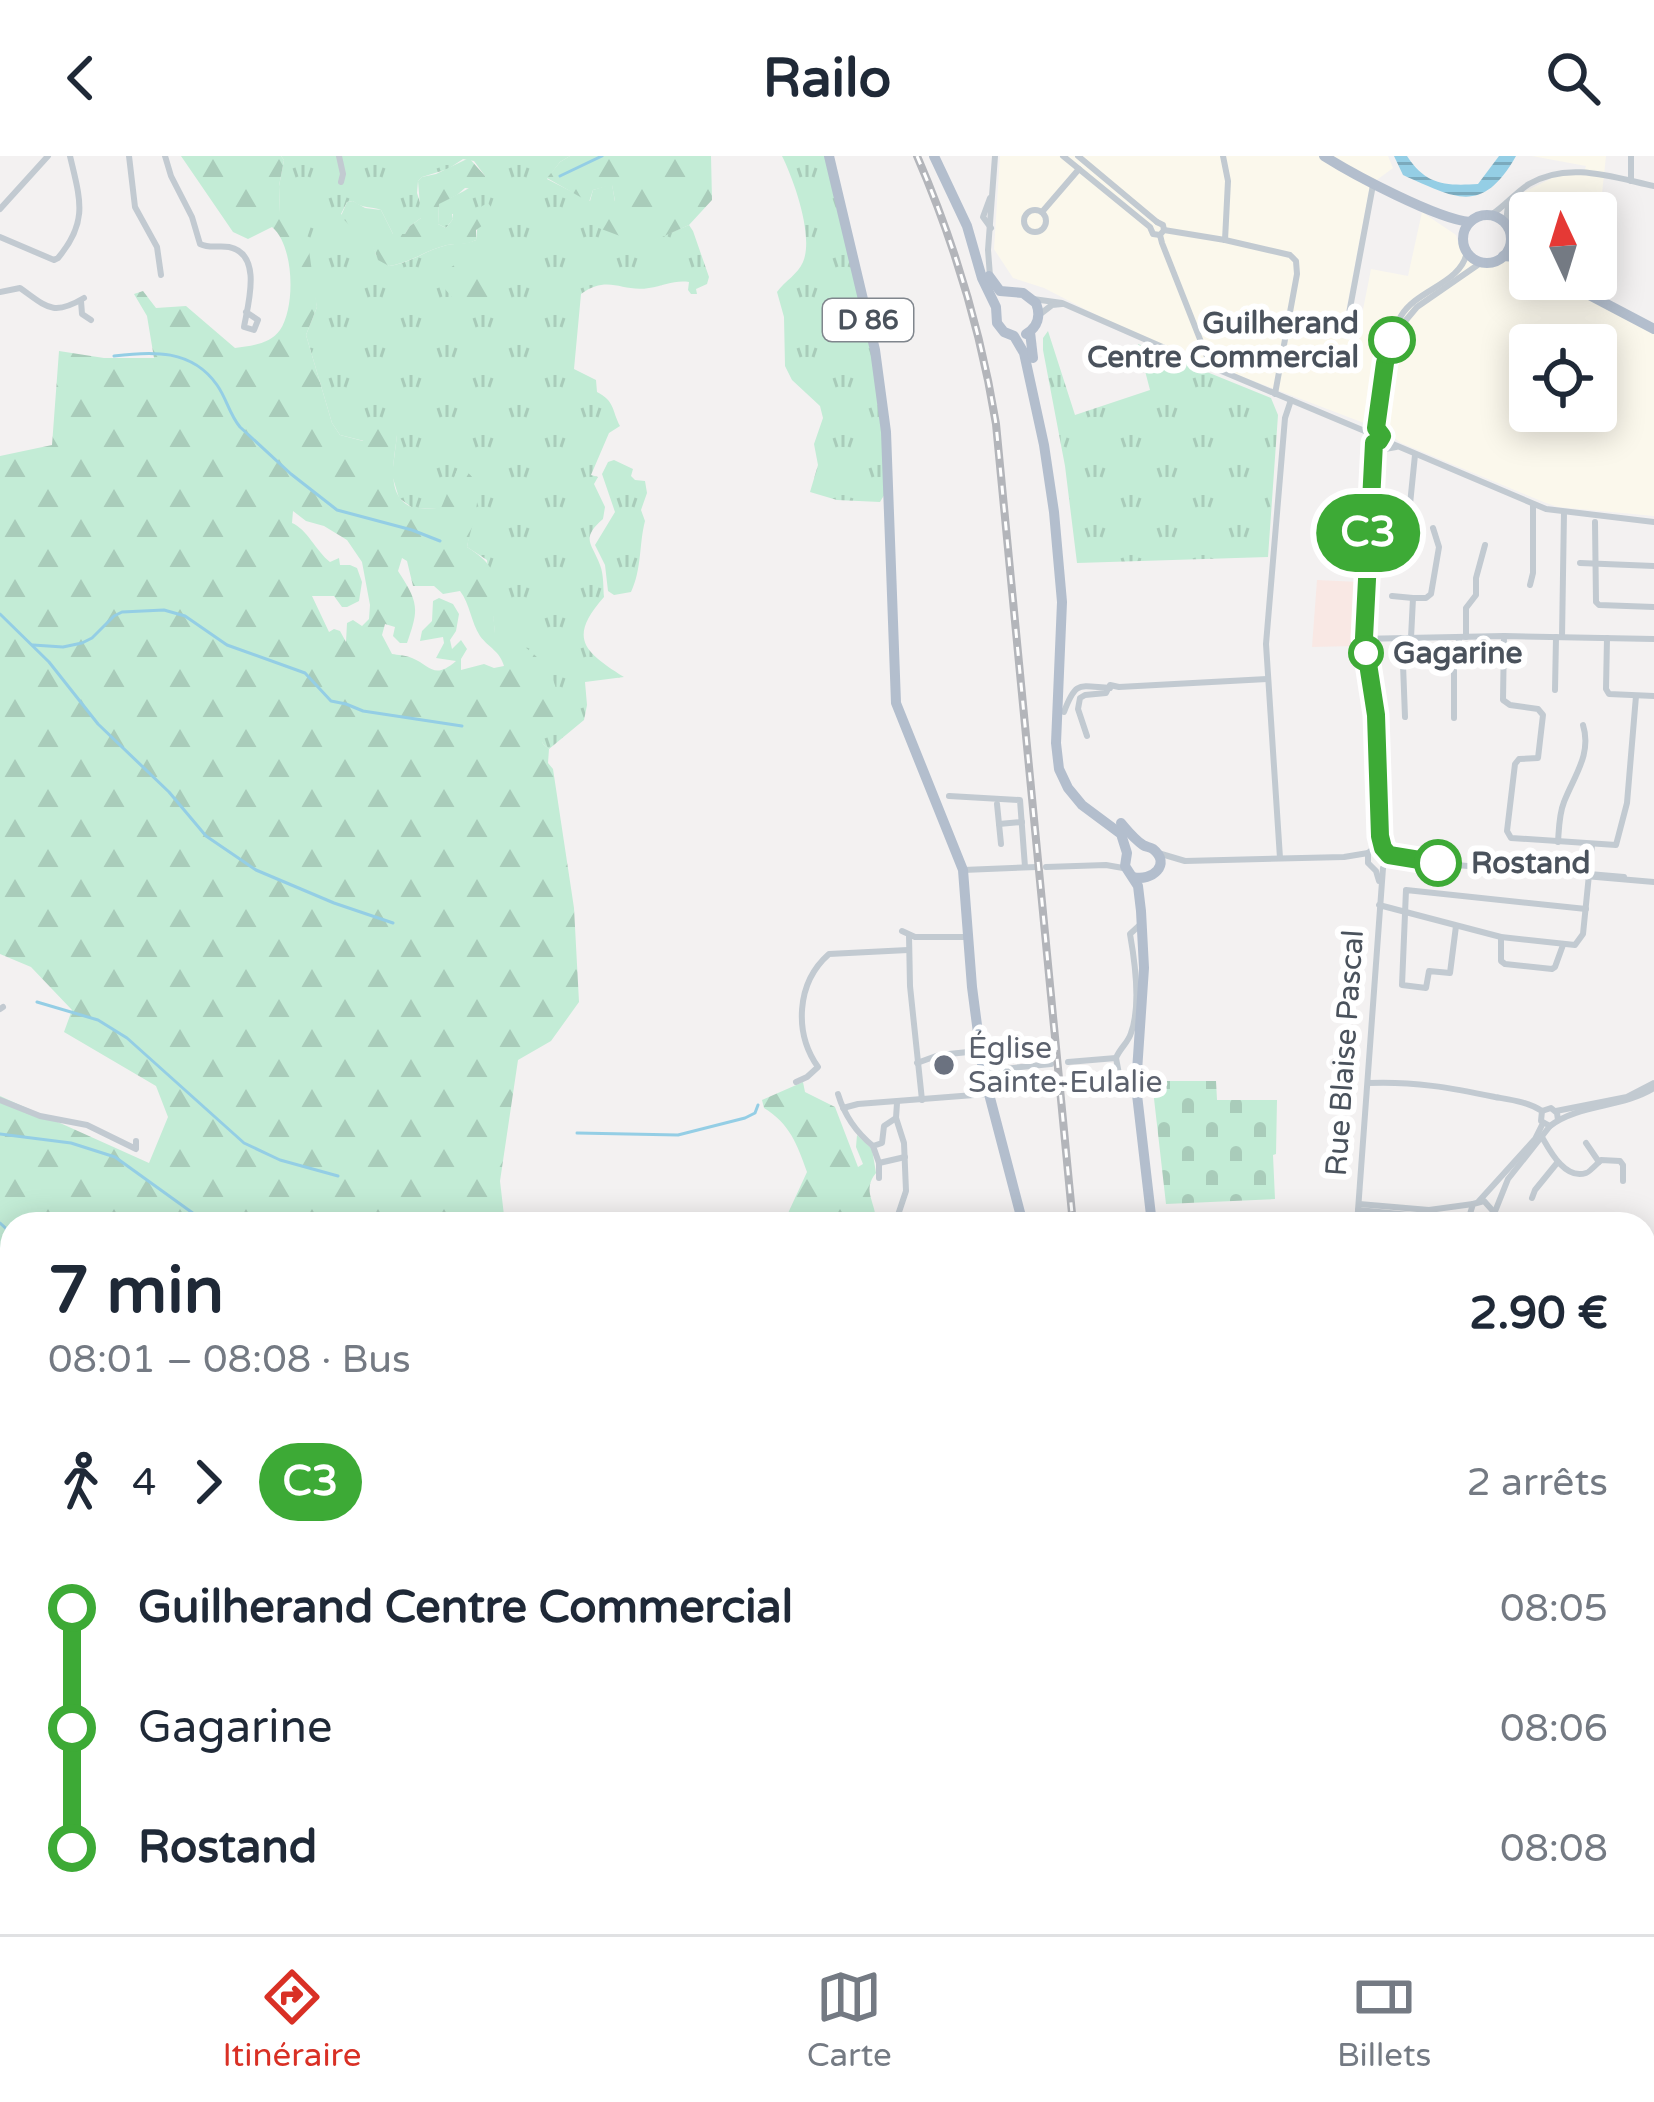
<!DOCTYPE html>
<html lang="fr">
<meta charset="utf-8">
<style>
:root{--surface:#fff;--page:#f2f2f3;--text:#1f2937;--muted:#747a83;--line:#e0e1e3;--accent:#d93025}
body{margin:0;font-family:"Varela Round",sans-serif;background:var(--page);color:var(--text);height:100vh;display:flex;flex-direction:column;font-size:45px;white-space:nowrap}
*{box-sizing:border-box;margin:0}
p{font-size:39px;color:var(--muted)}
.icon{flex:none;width:66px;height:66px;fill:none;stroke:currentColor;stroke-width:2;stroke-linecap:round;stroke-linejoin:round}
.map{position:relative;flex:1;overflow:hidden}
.sheet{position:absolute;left:0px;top:1056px;width:1656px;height:723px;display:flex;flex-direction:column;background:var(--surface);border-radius:36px 36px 0 0;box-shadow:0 6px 30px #0003}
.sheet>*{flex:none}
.badge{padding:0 24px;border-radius:39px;font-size:42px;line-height:78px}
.needle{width:78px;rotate:356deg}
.fabs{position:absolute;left:1509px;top:36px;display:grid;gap:24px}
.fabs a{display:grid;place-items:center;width:108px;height:108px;border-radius:12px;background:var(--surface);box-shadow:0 6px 30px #0003;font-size:60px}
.map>.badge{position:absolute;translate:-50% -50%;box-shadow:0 0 0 6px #fff}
.legs{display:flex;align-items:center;gap:18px;height:132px;padding:0 48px;font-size:39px}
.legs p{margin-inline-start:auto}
.summary{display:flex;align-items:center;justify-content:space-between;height:204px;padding:0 48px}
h1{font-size:66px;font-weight:700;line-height:90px}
ul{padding:0 48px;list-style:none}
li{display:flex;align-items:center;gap:42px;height:120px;font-size:45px}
li i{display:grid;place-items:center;width:18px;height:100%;margin:0 15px;background:currentColor}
li i::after{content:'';width:30px;height:30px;margin:-15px;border:9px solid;border-radius:50%;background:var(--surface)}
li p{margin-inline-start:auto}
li:first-child i{background:linear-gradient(#0000 50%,currentColor 0)}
li:last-child i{background:linear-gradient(currentColor 50%,#0000 0)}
header{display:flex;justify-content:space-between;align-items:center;height:156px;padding:0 48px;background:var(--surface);font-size:54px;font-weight:700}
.tabs{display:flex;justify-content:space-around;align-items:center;height:168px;border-top:3px solid var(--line);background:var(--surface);font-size:33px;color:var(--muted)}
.tabs a{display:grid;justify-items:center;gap:6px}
.tabs .selected{color:var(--accent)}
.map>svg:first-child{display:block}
.commercial{fill:#fbf8ec;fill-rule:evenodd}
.medical{fill:#f9e8e4}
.grass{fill:url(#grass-tufts);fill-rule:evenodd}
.forest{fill:url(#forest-firs);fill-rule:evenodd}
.cemetery{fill:url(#cemetery-stones)}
.water{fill:url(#water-rules)}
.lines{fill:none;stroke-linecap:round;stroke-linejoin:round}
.stream{stroke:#94cee5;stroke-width:3}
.minor{stroke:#c2cad1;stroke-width:6}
.tertiary{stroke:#c2cad1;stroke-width:8}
.primary{stroke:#b3becd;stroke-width:10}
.rail-casing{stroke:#b3b5ba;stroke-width:8}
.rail{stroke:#fff;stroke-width:3;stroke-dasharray:9;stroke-linecap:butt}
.line-1-casing{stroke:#fff;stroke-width:27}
.line-1{stroke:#3daa36;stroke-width:18}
.stop-1-dot{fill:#fff;stroke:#3daa36;stroke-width:6}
.worship-dot{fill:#6b7280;stroke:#fff;stroke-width:4.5}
.labels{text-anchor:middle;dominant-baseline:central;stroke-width:12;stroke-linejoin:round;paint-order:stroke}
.shield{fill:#fff;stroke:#80868d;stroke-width:3}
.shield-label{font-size:27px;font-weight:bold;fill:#4a525c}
.stop-label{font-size:30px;font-weight:bold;fill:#4a525c;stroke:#fff;text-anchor:start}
.worship-label{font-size:30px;fill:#5b616d;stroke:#fff;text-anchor:start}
.street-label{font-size:30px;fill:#4a525c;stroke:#fff}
</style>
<header><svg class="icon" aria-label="back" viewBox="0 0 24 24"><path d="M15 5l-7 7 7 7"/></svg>Railo<svg class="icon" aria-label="search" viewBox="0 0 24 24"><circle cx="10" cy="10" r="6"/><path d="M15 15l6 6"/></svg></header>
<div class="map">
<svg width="1654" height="1778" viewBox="0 0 1654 1778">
<defs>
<pattern id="grass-tufts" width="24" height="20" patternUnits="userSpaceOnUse" patternTransform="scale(3)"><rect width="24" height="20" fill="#c3ecd6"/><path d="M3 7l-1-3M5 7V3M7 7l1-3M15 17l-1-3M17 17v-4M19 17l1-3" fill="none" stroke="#a9ccba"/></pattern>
<pattern id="forest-firs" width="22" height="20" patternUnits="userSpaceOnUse" patternTransform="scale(3)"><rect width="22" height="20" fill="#c3ecd6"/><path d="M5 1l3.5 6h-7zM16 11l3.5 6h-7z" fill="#a9ccba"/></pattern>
<pattern id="cemetery-stones" width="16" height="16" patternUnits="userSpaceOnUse" patternTransform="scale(3)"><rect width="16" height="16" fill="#c3ecd6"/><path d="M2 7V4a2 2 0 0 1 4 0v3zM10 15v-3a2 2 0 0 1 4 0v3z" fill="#a9ccba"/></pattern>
<pattern id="water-rules" width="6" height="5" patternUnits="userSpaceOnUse" patternTransform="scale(3)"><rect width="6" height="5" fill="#94cee5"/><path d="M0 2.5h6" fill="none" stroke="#7baabd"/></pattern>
</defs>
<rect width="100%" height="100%" fill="#f3f1f1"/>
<g class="commercial">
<path d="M1000,0H1388L1393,12L1370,29L1341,182L1357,184L1371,113L1408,120L1422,56L1456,79L1461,95L1473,108L1480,111L1498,109L1514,92L1515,79L1510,60L1512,49L1518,39L1558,19H1583L1586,10L1532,0H1606L1596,94V57H1530V123H1593L1592,145L1654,176V360L1558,351L1546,347L1401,287L1385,275L1191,201L1112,167L1044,132L1013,122L994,93ZM1530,189H1596V255H1530Z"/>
<path d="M1148,1767H1329L1335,1778H1149Z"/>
</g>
<path class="medical" d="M1317,424L1360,426L1354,472L1355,490L1312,491Z"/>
<g class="grass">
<path d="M281,0H570L560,6L547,23L590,45L593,34L612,28L615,46L644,88L689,69L693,75L709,121L707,128L696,133L697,138H691L688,134L689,126C674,124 664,130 649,132C622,137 609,118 581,138L574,213L596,224L597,236C615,245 612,255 620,270L609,277L591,319L598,321L594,328L605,351L603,363C580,383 592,387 600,409C604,419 603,431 604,441C568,482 583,495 624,521L585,526L587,549L584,564L549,593L543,588L495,478L487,404L467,391L470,374L441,352L414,353L399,342L392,319L397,279L364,285L340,279L332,267L306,179L317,151L311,122L289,62L280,58L279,30L284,4ZM463,3L474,5L485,20C472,32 455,40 439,47L438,68L446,72L453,63L452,58L479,56L476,84C465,89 458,87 447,89C426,94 411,107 389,110L376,99C373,81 354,69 341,58L347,46L353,45C362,53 371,50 381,54L393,78H405L410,70L421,62L423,56L417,37L418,25L422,21L448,13Z"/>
<path d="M782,0H829L875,194L889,331L880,346L837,344L810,336L818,309L814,288L823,262L820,250L792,224L785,210L784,161L777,136C785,125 798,118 803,106C814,80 794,24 782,0Z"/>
<path d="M1048,175L1075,259L1150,234L1138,188L1271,242L1278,259L1268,401L1077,407L1065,310L1043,194V182Z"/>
<path d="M614,304L633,313L631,320L635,324L645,325L647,337L641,354L645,365C639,388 642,413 631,436L614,439L608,435L605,409L595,389L615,356L602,318L608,306Z"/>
</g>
<g class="forest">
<path d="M181,0H281L284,4L279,30L280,57L305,66L317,151L306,179L332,267L340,279L363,285L373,266L387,267L397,279C395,301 384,340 412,351C420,354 432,352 441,352L458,312C492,322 472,365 467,391C491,406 494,415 502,441L493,456L495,477C541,490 581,539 541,581L543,588L549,593L548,607L553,613L574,752L579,846L551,885L518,904L500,1025L505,1068H12V1125L0,1112V940L149,1007L168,961L156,930L64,876L72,854L31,811L0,798V300L52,289L59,195L104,202H154L147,160L134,138L143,135L156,152L186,150L235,192C251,190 270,188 280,174C296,150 294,89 272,71L248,83L233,76ZM293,355L306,365L324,370L347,384L362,406L370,449L369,463L362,470L353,464L347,467L346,486L340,475L334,473L329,476L312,440H334L342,451H347L359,445L362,426L357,412L350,409H340L339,402L330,406C316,395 307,373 292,367ZM402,402L407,405L413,430H434L443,438L460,435C470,448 471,466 480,480C489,492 500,495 504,510L494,512L484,508L461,514V503L467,493L461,484L452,493L450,484L456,475L459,458L453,448L439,442L433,445L432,465L422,475L420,485L443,481L444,487L436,502L456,505C434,524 431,510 412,502C405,499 398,499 392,498L382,479L385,468L395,471L393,480L400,487H407C419,453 419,447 398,415Z"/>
<path d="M570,0H711L712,44L689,69L644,89L596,71L597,53L615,45L612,29L593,34L589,46L547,22L560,6Z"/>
<path d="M469,2L485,20V28L478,33L465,32L457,39L439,48L438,68L446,72L453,63V53C464,47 468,56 478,55L482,50L488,47L491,51L489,65L476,74V84C465,90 458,87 447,89C426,94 410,107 389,110L378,104C368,72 357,81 341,60L347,46L353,45L365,52L381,54L393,78H405L410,70L421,62L418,25L422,21L436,18Z"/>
<path d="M474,95C486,95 495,94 501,106L493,114L496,125L494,130L501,138C490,149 489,158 471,159C458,148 442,132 434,117L438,112H450Z"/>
<path d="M803,926L805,936L835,951L858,1011L863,1008L856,991L857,979L872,993L876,1017C861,1035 877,1047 876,1068H783L807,1016C797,988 790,968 764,952L762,944Z"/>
<path d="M59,1767H357L344,1778H55Z"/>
</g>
<path class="cemetery" d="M1152,925H1216L1217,944H1277L1276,998L1273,999L1275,1043L1166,1048Z"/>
<path class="water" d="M1394,0H1407C1426,29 1445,30 1478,28L1499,0H1516C1482,60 1455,42 1403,19Z"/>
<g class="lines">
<g class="stream">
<path d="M560,20L602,0"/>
<path d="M114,200C152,195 192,193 217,229C227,243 229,258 240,271L291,318L337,354L412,374L440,385"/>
<path d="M0,458L49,506L98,568L169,636L206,680L256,714L334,747L393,767"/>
<path d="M33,489L63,491L82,487L92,482L114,460L122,456L164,454L185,460L227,489L305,517L331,545L346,548L363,555L462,570"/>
<path d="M37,846L98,864L127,882L244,987L280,1004L338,1020"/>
<path d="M577,977L678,979L745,962L755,957L758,949"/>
<path d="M0,978L71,987L115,1001L208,1068"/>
<path d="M0,1067L12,1078"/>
<path d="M0,1199L12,1198"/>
<path d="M0,1414H12"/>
<path d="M0,1641L12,1637"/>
</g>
<g class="minor">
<path d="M129,0L135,51L157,91L161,119"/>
<path d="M165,0L171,20L192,61L200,88C211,93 218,89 229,91C263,98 248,148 244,171L254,174L258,164L246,156"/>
<path d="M339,0L343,18L341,26"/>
<path d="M1063,0L1150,71L1153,78L1160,79"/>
<path d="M1078,0L1157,66"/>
<path d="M1223,0L1228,25L1225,84"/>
<path d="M1631,25V0"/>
<path d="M990,42L983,61L991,72"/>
<path d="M0,53L48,0"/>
<circle cx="1035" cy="65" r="11"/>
<path d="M1042,56L1079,13"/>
<path d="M1491,59C1505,50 1515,37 1529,28C1568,5 1612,21 1654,30"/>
<path d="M1157,66L1163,69L1164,74L1160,79L1162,87L1209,206"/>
<path d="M1506,68L1508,48"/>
<path d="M1164,74L1225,84L1290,99L1296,105L1297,118L1275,238"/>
<path d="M0,81L54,104L58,102C89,65 80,43 70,0"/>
<path d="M990,120L988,94L995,0"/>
<path d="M0,136L20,132C46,150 52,161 84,142"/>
<path d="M1033,143L1062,147L1199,207L1209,206L1219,214L1367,276"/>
<path d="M81,145L82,158L91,164"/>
<path d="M1039,159L1052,149L1062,148"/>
<path d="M1396,176L1417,151L1482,106"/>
<path d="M1345,179L1373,29"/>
<path d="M1381,283L1546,353L1654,366"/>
<path d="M1373,302L1385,293L1396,291"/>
<path d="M1595,366L1596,446L1599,449L1654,451"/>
<path d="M1408,368L1415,299"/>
<path d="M1580,407L1654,410"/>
<path d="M1530,429L1533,417V349"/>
<path d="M1392,440L1413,442"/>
<path d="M1362,445L1358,481L1366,514"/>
<path d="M1504,480L1503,544L1510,549L1538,553L1543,559L1538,602L1519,603L1515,608L1507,675L1511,682L1616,689L1627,647L1636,540"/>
<path d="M1466,481V452L1476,439V422L1485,389"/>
<path d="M1562,481L1564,356"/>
<path d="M1402,482L1405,561"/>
<path d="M1411,482L1413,442H1426L1431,438L1439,391L1433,372"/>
<path d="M1607,482L1606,533L1609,538L1654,540"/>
<path d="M1358,483L1504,480L1654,483"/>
<path d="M1555,534L1556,481"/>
<path d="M1064,556C1076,524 1079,530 1110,532"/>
<path d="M1454,562V513L1458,505L1459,481"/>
<path d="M1087,580L1078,553L1080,542L1085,539L1106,537L1110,529L1119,531L1267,523"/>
<path d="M949,640L1020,644L1025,711"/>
<path d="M997,648L1001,688"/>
<path d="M999,668L1022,666"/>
<path d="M1558,686C1559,672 1559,658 1564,646C1574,620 1592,598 1583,569"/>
<path d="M1383,692L1379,671L1376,559L1364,482L1374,287L1379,285L1382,280L1376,272C1381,236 1382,192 1401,160C1417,133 1461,128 1467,96"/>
<path d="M1158,697L1185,705L1344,701L1368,697"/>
<path d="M1389,699L1410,705L1654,726"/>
<path d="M1280,702L1266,488L1285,262L1291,244"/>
<path d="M1046,711L1106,709L1123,712"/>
<path d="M963,714L1037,711"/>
<path d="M1554,715L1624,721"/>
<path d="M1379,725L1376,715L1368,707V697L1374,692H1383L1389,699L1388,708"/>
<path d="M1379,749L1501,781L1575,789L1583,778L1592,689"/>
<path d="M1456,770L1450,817L1429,815L1426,832L1402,829L1406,734L1586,753"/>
<path d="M902,775L915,781H969"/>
<path d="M909,779L910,830L922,944"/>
<path d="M1501,781V805L1505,808L1552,813L1555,811L1563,789"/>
<path d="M0,853L3,851"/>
<path d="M1116,902C1120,892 1128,887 1131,877C1141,850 1135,806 1130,778L1142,767"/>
<path d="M1116,902L1119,918L1134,934"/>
<path d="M1068,906L1116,902"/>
<path d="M917,907L939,899L978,895"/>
<path d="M983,915L1051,908"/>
<path d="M796,926L807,921L818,911C794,877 796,827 829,798L908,794"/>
<path d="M1368,927C1413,925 1452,932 1495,941C1512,944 1528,946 1542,955L1551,952L1557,957L1558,964"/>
<path d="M838,938C844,958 857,977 873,990"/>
<path d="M0,944L40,960L87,969L136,993V985"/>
<path d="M843,952L858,948L987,938"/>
<path d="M1542,955L1541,965L1550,970C1579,948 1622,952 1654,932"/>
<path d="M1556,955L1627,941L1654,927"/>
<path d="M1542,981C1550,995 1565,1024 1586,1017C1588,1017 1600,1005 1601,1004L1620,1005L1623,1009V1025"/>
<path d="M1586,987L1599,1006"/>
<path d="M879,1007L905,1001"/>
<path d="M879,1022V1007L873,990L882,987L884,970L896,962"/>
<path d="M1532,1042L1535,1034L1557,1007"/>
<path d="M1479,1045L1535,983L1543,967"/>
<path d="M1359,1048L1429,1054L1473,1048"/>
<path d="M1358,1054L1472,1065"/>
<path d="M895,1068L906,1035L904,987L896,962L897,947"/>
<path d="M1357,1068L1383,712"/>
<path d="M1478,1068L1470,1058L1473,1048L1484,1045L1493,1055"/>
<path d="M1485,1068L1492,1063L1508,1023L1550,970"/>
<path d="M1644,1136L1654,1137"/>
<path d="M1644,1260L1654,1262"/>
<path d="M1644,1371L1654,1368"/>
<path d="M0,1400L12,1401"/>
<path d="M1644,1468L1654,1469"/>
<path d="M0,1581L12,1582"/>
<path d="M0,1706L12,1695"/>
<path d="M1644,1716L1654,1718"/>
<path d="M1524,1767L1528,1778"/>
<path d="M1238,1778L1240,1767"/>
<path d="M1577,1778L1578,1767"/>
</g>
<path class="tertiary" d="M711,1767L712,1778"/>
<g class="primary">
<path d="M829,0L875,194L886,276L896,547L963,714L972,831L983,915L1023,1068"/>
<path d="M934,0L967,70L982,122L996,151L997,167L1004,176L1014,180L1024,197L1044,289L1054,356L1062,446L1056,587L1059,613L1068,632L1082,649L1121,678L1127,697L1125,710L1138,730L1141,755L1144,812L1136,930L1152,1068"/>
<path d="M1324,0C1354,19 1437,63 1470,66"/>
<circle cx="1487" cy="83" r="24"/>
<path d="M1503,100L1516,101L1530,108"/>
<path d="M989,120L1000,135L1023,137L1036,147C1041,160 1038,171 1026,178"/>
<path d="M1559,123L1654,173"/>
<path d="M1030,176L1033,202"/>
<path d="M1121,667C1127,674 1134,683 1143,689C1146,691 1150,691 1153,693C1172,708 1152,726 1133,721"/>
<path d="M1644,1588L1654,1576"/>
<path d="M1043,1767L1045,1778"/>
<path d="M1334,1767L1340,1778"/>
<path d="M1476,1778L1488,1767"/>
</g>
<defs>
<g id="rail">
<path d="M917,0C954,86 981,175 996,268L1073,1068"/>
<path d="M1138,1767L1139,1778"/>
</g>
</defs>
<use href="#rail" class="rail-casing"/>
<use href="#rail" class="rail"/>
</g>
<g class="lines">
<defs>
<path id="line-1" d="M1392,184L1385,207L1376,272L1382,280L1379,285L1374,287L1364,482L1376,559L1380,680L1383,692L1389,699L1438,707"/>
</defs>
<use href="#line-1" class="line-1-casing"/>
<use href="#line-1" class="line-1"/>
</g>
<g class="stop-1-dot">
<circle cx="1392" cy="184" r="21"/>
<circle cx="1366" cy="497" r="15"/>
<circle cx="1438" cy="707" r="21"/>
</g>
<circle class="worship-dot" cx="944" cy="909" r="12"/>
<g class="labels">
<rect class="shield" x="823" y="143" width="90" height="42" rx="9"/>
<g class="shield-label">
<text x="868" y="164">D 86</text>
</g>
<g class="stop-label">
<text x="1359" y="167" text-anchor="end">Guilherand<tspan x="1359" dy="34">Centre Commercial</tspan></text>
<text x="1393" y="497">Gagarine</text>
<text x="1471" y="707">Rostand</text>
</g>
<g class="worship-label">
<text x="968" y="892">Église<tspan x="968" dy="34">Sainte-Eulalie</tspan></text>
</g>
<g class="street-label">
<text transform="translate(1345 897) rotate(-86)">Rue Blaise Pascal</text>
</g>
</g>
</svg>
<div class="fabs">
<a><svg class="needle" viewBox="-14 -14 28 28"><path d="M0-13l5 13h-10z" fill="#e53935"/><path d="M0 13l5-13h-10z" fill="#747a83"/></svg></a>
<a><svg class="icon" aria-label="locate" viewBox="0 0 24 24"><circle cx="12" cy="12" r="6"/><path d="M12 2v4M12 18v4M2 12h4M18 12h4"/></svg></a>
</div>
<b class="badge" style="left:1368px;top:377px;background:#3daa36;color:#fff">C3</b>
<section class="sheet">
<div class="summary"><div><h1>7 min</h1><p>08:01 – 08:08 · Bus</p></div><b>2.90 €</b></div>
<div class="legs"><svg class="icon" aria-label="walk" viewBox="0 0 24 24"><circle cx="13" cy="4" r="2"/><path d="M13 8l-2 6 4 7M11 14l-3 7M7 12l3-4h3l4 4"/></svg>4<svg class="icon" aria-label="forward" viewBox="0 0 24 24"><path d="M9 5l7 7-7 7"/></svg><b class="badge" style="background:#3daa36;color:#fff">C3</b><p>2 arrêts</p></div>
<ul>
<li><i style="color:#3daa36"></i><b>Guilherand Centre Commercial</b><p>08:05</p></li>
<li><i style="color:#3daa36"></i><span>Gagarine</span><p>08:06</p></li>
<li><i style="color:#3daa36"></i><b>Rostand</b><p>08:08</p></li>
</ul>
</section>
</div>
<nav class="tabs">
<a class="selected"><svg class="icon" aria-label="directions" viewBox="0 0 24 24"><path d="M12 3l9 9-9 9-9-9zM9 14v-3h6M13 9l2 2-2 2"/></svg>Itinéraire</a>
<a><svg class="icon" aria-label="map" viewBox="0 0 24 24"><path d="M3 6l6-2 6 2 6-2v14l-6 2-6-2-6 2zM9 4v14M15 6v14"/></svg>Carte</a>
<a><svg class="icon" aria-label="tickets" viewBox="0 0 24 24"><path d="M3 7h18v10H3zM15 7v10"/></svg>Billets</a>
</nav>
